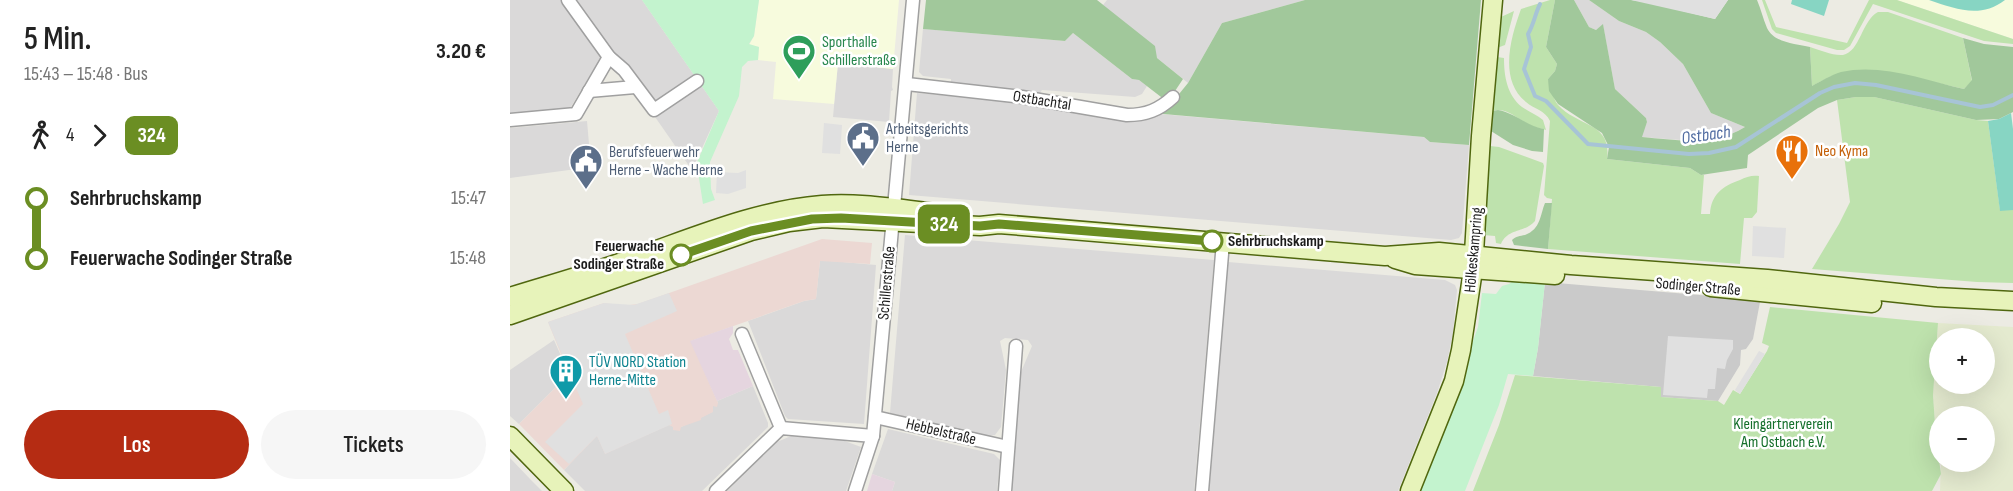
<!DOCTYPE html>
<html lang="de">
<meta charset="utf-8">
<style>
:root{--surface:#fff;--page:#f6f6f6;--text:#222;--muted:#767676;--accent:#b52c13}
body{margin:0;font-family:"Sofia Sans Condensed",sans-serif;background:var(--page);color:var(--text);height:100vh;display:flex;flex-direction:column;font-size:22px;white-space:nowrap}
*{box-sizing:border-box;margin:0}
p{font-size:20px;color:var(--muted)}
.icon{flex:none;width:33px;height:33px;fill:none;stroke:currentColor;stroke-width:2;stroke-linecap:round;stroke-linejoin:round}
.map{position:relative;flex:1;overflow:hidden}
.side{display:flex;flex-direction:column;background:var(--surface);width:510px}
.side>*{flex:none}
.badge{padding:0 12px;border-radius:9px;font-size:21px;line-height:39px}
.tools{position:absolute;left:1419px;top:328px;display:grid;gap:12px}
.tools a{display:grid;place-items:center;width:66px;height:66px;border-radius:50%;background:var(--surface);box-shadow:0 6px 24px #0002;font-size:30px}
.map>.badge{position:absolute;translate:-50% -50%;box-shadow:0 0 0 3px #fff}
.legs{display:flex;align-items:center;gap:9px;height:66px;padding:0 24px;font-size:20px}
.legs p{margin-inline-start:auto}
.overview{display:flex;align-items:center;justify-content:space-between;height:102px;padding:0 24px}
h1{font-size:33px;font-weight:600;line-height:45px}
.cta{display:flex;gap:12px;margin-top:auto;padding:12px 24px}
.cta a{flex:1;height:69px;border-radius:36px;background:var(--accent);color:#fff;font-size:24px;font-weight:600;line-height:69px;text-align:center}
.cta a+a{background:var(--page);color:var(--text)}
ul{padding:0 24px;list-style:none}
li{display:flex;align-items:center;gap:21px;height:60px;font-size:22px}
li i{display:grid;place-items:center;width:9px;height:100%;margin:0 8px;background:currentColor}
li i::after{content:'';width:15px;height:15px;margin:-8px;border:4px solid;border-radius:50%;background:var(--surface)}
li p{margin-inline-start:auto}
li:first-child i{background:linear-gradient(#0000 50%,currentColor 0)}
li:last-child i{background:linear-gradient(currentColor 50%,#0000 0)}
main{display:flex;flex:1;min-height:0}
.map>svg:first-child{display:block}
.residential{fill:#dad9d9}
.commercial{fill:#ecd8d3}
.industrial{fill:#e5d5df}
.education{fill:#f7fbdd}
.religious{fill:#cacaca}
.farmland{fill:#e4eacf;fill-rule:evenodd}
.grass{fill:#bee2ad}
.forest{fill:#a1c89b}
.park{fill:#c3f3ce}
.pitch{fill:#87d5c3}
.parking{fill:#e0e0e0}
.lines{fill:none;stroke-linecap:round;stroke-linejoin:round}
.stream{stroke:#a7c4d6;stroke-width:4}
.street-casing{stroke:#a0a0a0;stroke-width:15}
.secondary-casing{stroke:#50670f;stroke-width:21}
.street{stroke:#fff;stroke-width:12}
.secondary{stroke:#e7f3ba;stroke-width:18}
.line-1-casing{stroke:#fff;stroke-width:14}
.line-1{stroke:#6b8e23;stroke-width:9}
.stop-1-dot{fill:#fff;stroke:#6b8e23;stroke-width:3}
.labels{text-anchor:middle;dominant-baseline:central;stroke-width:5;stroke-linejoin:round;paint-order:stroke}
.leisure-label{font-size:16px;fill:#27864d;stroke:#fff;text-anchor:start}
.street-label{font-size:16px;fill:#1c1c1c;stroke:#fff}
.service-label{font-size:16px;fill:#4e5e75;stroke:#fff;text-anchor:start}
.food-label{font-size:16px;fill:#c56008;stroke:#fff;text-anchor:start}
.stop-label{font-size:16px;font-weight:bold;fill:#1c1c1c;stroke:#fff;text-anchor:start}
.culture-label{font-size:16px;fill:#0d838f;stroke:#fff;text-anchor:start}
.park-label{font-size:16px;fill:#156f2b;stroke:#fff}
.water-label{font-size:18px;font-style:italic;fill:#526da2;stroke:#fff}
</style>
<main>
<section class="side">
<div class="overview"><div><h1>5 Min.</h1><p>15:43 – 15:48 · Bus</p></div><b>3.20 €</b></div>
<div class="legs"><svg class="icon" aria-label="walk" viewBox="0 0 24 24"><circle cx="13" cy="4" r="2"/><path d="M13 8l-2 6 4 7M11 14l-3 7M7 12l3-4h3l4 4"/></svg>4<svg class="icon" aria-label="forward" viewBox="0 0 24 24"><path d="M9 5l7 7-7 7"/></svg><b class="badge" style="background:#6b8e23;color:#fff">324</b></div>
<ul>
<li><i style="color:#6b8e23"></i><b>Sehrbruchskamp</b><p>15:47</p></li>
<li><i style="color:#6b8e23"></i><b>Feuerwache Sodinger Straße</b><p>15:48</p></li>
</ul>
<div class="cta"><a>Los</a><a>Tickets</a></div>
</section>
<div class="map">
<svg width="1503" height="491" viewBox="0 0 1503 491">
<rect width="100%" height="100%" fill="#ecebe3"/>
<g class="residential">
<path d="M0,0H53L92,56L59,110L0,116Z"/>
<path d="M63,0H132L209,111L182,170L143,114L123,73L116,63L107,59Z"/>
<path d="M597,0H795L712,23L678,83L647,58L593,5Z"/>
<path d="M1064,0H1079L1109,21L1136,32L1150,42L1173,64L1201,113L1235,127L1218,136L1202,140L1184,141L1131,137L1137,122L1136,118L1105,89L1093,25L1086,30L1079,27Z"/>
<path d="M413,29L555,41L563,33L622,79L629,80L637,86L632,94L625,97L532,90L527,97L460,85L441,84V79L413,76L409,72Z"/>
<path d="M328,63L383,69L382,87L383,90L381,91L379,122L323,117Z"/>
<path d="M407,93L914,137L920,142L959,145L952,233L949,238L941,240L399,195Z"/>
<path d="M77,121L81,167L0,178V128Z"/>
<path d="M395,235L704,260L684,491H503L501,486L511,372L522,346L518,340L495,338L490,341L496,370L491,427L485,435L479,436L380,413Z"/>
<path d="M310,260L366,265L354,424L278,419L275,416L238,321L294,301L306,299Z"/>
<path d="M718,262L935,280L945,285L947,290L943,333L937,362L927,393L888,491H699Z"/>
<path d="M44,340L59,374L9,424L0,416V370Z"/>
<path d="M243,386L258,423V427L192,491H75L54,470L87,435L159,425L171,427L202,412V406L208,403L207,401Z"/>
<path d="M378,429L484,454L490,460L487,491H382L385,482L362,474Z"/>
<path d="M281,436L332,440L351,447L336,491H217L267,442Z"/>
<path d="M0,458L21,480L32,491H0Z"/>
</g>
<path class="commercial" d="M312,239L362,243L360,264L310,261L306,299L294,301L181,341L208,403L207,407L203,406V412L191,418V420L171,427L170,431L163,430V427L159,425L95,454L87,436L54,470L9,424L59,374L38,322L94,303L111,306L128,304Z"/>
<g class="industrial">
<path d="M223,326V333L219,339L223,350H228L243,386L207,401L180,341Z"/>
<path d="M362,474L385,482L382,491H357Z"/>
</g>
<g class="education">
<path d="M249,0H389L383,69L328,63L324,104L263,99L266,62L248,60L249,47L239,45L244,36Z"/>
<path d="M1387,0H1503V39Z"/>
</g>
<path class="religious" d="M1035,282L1225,298L1250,302L1243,339L1236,349L1231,350L1230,365L1208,401L1150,397L1151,387L1023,376L1028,348Z"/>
<path class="farmland" d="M1428,323L1503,327V491H1430L1431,462H1474V417H1430L1429,453L1426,439L1423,394ZM1430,339H1474V384H1430Z"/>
<g class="grass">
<path d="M1040,0H1045L1036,47L1047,64L1045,71L1038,79C1041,86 1043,99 1048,105C1068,127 1102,122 1097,159L1180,168L1191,175H1194L1191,214H1200C1201,195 1212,186 1230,180C1236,177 1242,175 1249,176L1247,212L1242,218H1234L1230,264L1038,249L1042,199L1037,198L1034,195L1040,121C1035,110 1024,109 1016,102C988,79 1001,37 1011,9Z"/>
<path d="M1252,0H1255L1266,27L1337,43L1359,0H1387L1503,39V44L1474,41L1363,4L1340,46L1334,50H1327L1266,33L1262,29Z"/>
<path d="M1004,11L995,45L987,48L991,17Z"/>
<path d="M1368,12H1378L1453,38L1462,81L1454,89L1380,72L1321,76L1302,86L1300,47C1310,50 1323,56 1333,55C1350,52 1352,20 1368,12Z"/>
<path d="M987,57L994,58C994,76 997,95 1012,107C1019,112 1027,115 1033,120L1036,130C1031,128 1026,128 1022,126C1009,121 997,106 982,111L981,105Z"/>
<path d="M1346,97H1364L1466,120L1478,121L1490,210H1503V283L1467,282L1302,269L1329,224L1340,202L1327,100Z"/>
<path d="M980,146L989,147L1033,163L1034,166L1025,221C1015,233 998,228 991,244L986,243L985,236L973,235Z"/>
<path d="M1260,307L1428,323L1423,395L1426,439L1431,474L1422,491H963L989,425L1005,375L1151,387V397L1208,401L1214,405L1223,390L1230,394L1257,351L1259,346L1252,343Z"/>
</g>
<g class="forest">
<path d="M416,0H587L645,46L647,58L673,79L663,94L655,100L629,80L622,79L563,33L555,41L413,29Z"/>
<path d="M795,0H971L959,145L920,142L914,137L642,113L656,111L665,99L678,83L712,23Z"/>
<path d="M1045,0H1064L1079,27L1086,30L1093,24L1105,89L1136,118L1137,122L1132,137C1167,140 1202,147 1235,127L1201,113L1173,64L1150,42L1136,32L1109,21L1079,0H1121L1136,2L1205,19L1218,0H1247C1251,9 1253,19 1257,28C1264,43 1286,44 1300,47L1302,86C1311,81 1321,75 1331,72C1371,63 1415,80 1454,89L1462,80L1453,38L1474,44L1503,47V112L1489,119L1466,120L1364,97H1346L1327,100L1308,108L1238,155L1237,168L1191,175L1180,168L1097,159L1099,147L1092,133L1048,104L1039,91L1038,79L1045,71L1047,64L1036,47Z"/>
<path d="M988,110C1005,113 1017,126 1034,129L1033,152L1022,151L1003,145L981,131L982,111Z"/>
<path d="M1035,203H1042L1038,249L1004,245L1002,240C1006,236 1010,236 1015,235C1031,229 1030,215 1035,203Z"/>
</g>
<g class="park">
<path d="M132,0H249L244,36L239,44L249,47L248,60L238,61L232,67L229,96L200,162L201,189L205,200L193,204L188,172L182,170L188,160L209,111Z"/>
<path d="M1003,281L1035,282L1028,348L1023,376L998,374L989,405L955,491H909L968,327L972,293L986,294L992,286L999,284Z"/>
</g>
<g class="pitch">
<path d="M1282,0H1319L1314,16L1281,4Z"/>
<path d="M1419,0H1495C1470,19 1446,9 1419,0Z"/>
<path d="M1501,113L1503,129V210L1490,211L1478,121L1489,119Z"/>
</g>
<g class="parking">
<path d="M1121,0H1218L1205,19Z"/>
<path d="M314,123L332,125L330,154L312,153Z"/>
<path d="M236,170V188L218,194L206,193L207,172L228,173Z"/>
<path d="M1243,226L1276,228L1274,258L1242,256Z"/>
<path d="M159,293L167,311L115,334L149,414L158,410L162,424L95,454L87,436L59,464L35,442L73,404L38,322L94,303L124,305Z"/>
<path d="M1158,336L1223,340V349L1217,360L1215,369L1207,368L1205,389H1198L1197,398L1153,395Z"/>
<path d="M1249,351L1255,354L1230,394L1225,390Z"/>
</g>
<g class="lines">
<path class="stream" d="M1030,4C1025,14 1024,24 1018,34L1021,47L1014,69L1025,96L1036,101L1078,144L1179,154L1199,153L1226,147L1310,93L1324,87L1345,83L1366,85L1470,107L1483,105L1503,95"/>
<defs>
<g id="street">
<path d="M58,0L99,57L114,70L144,110L187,81"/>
<path d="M397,84L512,97L617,115C636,115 649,110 663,97"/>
<path d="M79,91L125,87"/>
<path d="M0,120L66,114L99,57"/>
<path d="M232,334L271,428"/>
<path d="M365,417L498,447"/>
<path d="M206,491L271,428L363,436"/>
<path d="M345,491L363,436L403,0"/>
<path d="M495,491L506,346"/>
<path d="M692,491L713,242"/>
</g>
<g id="secondary">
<path d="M885,259L905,265L1045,275"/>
<path d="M1201,287L1362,303"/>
<path d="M0,297C42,284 85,272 127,257C187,236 248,210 312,205C350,202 388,209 426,213"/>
<path d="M0,315L241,231L279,222L313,218L470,226L489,224L875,256L929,252L1061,265L1257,279L1426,297L1503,301"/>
<path d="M0,436L54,491"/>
<path d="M900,491L944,381L951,350L963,270L971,136L983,0"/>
</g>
</defs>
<use href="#street" class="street-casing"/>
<use href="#secondary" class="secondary-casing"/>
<use href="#street" class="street"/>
<use href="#secondary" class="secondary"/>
</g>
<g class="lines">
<defs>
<path id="line-1" d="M171,255L241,231L302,219L331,218L470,226L489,224L702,241"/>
</defs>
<use href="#line-1" class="line-1-casing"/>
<use href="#line-1" class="line-1"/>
</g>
<defs>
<symbol id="stadium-pin" viewBox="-11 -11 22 30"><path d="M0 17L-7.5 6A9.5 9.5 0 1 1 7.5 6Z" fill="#2e9e5b" stroke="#fff"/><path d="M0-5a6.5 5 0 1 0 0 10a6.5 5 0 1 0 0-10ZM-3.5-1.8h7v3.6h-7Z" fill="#fff"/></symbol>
<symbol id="civic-pin" viewBox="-11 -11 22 30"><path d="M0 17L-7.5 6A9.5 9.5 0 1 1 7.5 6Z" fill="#5c6f8a" stroke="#fff"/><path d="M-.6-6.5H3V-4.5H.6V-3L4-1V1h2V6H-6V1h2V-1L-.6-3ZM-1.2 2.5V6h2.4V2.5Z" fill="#fff"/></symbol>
<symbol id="restaurant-pin" viewBox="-11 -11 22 30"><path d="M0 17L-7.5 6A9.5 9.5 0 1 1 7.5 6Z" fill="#e8710a" stroke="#fff"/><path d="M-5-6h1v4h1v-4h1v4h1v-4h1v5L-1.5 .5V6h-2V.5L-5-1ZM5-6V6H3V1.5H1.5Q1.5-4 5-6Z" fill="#fff"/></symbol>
<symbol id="building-pin" viewBox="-11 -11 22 30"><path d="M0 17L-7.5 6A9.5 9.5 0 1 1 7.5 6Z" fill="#0f9aa8" stroke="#fff"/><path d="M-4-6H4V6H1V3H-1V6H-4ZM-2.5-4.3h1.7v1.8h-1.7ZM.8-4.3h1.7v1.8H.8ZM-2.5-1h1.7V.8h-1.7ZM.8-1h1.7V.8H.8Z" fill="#fff"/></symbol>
</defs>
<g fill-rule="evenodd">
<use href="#stadium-pin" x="270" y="32" width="38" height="52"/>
<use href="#civic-pin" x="334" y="119" width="38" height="52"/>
<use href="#restaurant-pin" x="1263" y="132" width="38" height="52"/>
<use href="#civic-pin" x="57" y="142" width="38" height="52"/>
<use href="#building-pin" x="37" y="352" width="38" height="52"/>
</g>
<g class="stop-1-dot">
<circle cx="702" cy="241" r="10"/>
<circle cx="171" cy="255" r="10"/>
</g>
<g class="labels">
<g class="leisure-label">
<text x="312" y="42">Sporthalle<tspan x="312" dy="18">Schillerstraße</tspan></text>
</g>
<g class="street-label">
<text transform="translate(532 101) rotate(9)">Ostbachtal</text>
<text transform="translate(964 250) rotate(-85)">Hölkeskampring</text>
<text transform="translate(377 283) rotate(-85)">Schillerstraße</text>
<text transform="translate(1188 287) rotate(5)">Sodinger Straße</text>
<text transform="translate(431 432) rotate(13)">Hebbelstraße</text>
</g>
<g class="service-label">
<text x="376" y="129">Arbeitsgerichts<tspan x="376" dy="18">Herne</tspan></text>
<text x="99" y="152">Berufsfeuerwehr<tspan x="99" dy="18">Herne - Wache Herne</tspan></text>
</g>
<g class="food-label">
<text x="1305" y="151">Neo Kyma</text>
</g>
<g class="stop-label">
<text x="718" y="241">Sehrbruchskamp</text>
<text x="154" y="246" text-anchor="end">Feuerwache<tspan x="154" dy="18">Sodinger Straße</tspan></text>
</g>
<g class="culture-label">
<text x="79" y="362">TÜV NORD Station<tspan x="79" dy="18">Herne-Mitte</tspan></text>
</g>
<g class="park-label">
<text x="1273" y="424">Kleingärtnerverein<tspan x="1273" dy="18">Am Ostbach e.V.</tspan></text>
</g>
<g class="water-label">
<text transform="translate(1196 135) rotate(-8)">Ostbach</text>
</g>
</g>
</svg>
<div class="tools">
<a>+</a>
<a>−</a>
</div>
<b class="badge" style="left:434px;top:224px;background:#6b8e23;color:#fff">324</b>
</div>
</main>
